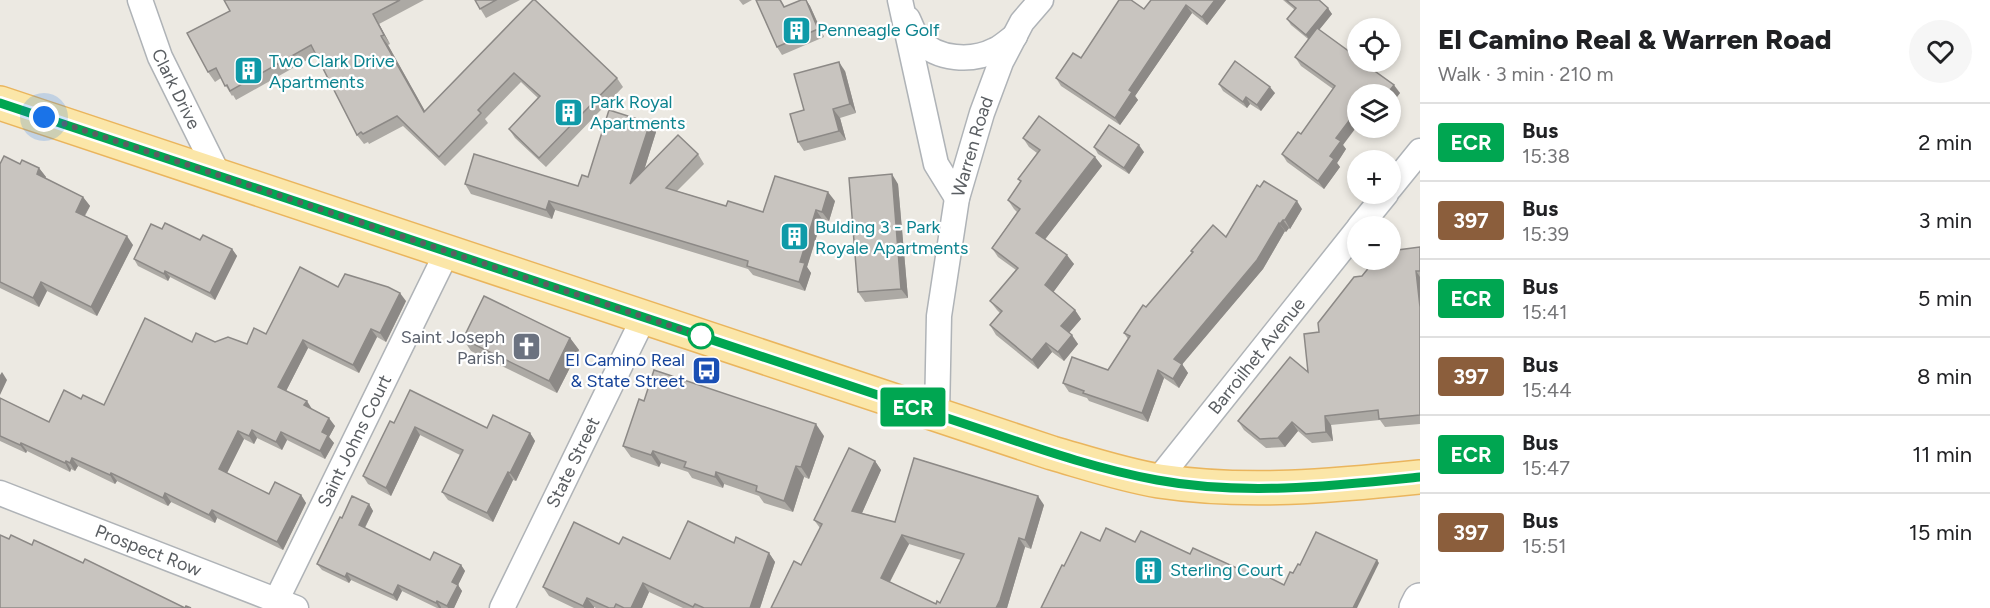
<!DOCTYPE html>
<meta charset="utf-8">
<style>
:root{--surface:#fff;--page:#f6f6f6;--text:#202124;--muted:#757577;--line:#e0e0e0}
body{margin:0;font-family:Figtree,sans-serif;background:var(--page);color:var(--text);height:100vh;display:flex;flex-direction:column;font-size:22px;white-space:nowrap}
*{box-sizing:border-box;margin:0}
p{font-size:20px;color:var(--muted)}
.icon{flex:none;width:33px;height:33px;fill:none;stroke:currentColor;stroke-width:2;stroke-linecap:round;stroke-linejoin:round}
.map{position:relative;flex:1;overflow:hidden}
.sheet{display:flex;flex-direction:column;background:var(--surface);width:570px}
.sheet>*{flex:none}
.badge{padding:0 12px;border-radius:4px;font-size:21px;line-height:39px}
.tools{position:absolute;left:1347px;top:18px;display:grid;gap:12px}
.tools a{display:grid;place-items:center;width:54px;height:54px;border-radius:50%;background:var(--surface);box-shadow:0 3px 9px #0003;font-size:30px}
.you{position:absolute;width:30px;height:30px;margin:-15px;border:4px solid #fff;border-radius:50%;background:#1a73e8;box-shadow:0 0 0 9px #1a73e833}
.map>.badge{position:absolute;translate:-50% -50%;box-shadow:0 0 0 3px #fff}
.round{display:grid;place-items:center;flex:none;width:63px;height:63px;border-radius:32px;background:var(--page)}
.headline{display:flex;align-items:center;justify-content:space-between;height:102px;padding:0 18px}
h1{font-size:28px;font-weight:800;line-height:45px}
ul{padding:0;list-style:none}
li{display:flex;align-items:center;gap:18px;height:78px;padding:0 18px;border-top:2px solid var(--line)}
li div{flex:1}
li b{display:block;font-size:22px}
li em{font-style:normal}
li .badge{min-width:66px;font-weight:700;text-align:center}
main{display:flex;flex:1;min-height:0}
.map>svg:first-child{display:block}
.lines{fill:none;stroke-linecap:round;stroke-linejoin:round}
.street-casing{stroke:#afb3b7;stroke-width:27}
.secondary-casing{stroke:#afb2b7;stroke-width:36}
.primary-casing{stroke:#eab55d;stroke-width:36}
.street{stroke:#fff;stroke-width:24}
.secondary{stroke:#fff;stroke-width:33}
.primary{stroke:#fbe6a8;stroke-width:33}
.wall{fill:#aca9a4;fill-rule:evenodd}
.shaded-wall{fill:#8c8986}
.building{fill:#c8c4bf;stroke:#8c8986;stroke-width:1.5;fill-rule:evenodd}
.line-casing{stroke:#fff;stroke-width:14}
.line{stroke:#00a651;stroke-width:9}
.walk{stroke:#5a5e62;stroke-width:6;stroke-dasharray:0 10.8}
.stop-dot{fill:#fff;stroke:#00a651;stroke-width:3}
.labels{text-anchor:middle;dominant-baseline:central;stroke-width:4.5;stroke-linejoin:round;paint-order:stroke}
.culture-label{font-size:18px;fill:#0d838f;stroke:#fff;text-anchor:start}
.street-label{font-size:18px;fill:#5a5e62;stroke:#fff}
.worship-label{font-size:18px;fill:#5b616d;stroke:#fff;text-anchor:end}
.transit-label{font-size:18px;fill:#164399;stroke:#fff;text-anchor:end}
</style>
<main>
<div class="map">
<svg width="1420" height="608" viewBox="0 0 1420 608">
<rect width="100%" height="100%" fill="#ece9e2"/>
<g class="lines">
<defs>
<g id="street">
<path id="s1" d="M140,0L160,57L219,176"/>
<path d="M900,0L936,164L957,198"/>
<path d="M908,19C911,25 914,35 919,40C937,60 972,62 995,50C1002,47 1008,41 1015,36"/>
<path d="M1390,188L1420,151"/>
<path d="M1360,226L1386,194"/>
<path id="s2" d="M937,415L939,316L957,198L982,113L1001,62L1022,22L1041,0"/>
<path id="s3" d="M1157,481L1358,229"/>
<path id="s4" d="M0,493L296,608"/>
<path id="s5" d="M277,599L447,252"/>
<path id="s6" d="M502,608L644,317"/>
</g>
<path id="secondary" d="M1416,608L1420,600"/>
<path id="primary" d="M0,103L1052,453C1087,463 1123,475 1159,481C1246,494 1333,486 1420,477"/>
</defs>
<use href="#street" class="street-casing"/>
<use href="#secondary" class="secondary-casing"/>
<use href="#primary" class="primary-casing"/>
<use href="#street" class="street"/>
<use href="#secondary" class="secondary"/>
<use href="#primary" class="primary"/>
</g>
<g class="wall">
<path d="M224,0H424L379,24L390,44L388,45L425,111L533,0L617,78L623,87L546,167L515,138L509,129L538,98L521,82L485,119L488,123L445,166L403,126L369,144L368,142L364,144L357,135L316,55L236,100L233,95L232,96L221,78L215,82L208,72L230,11Z"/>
<path d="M475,0H520L486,18Z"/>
<path d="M739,0H752L743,5Z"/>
<path d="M756,0H781L785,7L806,0L810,6L824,37L782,55L777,47Z"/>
<path d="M1151,0H1226L1207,25L1192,13L1135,96L1138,100L1120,125L1061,86L1056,78L1144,9Z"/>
<path d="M1283,0H1319L1332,14L1319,30L1400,93L1390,106V94H1358L1343,145L1346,149L1337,163L1340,167L1324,189L1287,162L1282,154L1301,134L1333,89L1301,66L1295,57L1308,39L1291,25L1287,19L1295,10Z"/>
<path d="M845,71L856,113L840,118L846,140L804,151L798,142L804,110Z"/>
<path d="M1219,84L1275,93L1261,111L1250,104L1247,108L1223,91Z"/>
<path d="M650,123L656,132L644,170L698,154L704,164L677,191L726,206L763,212L835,201L829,221L822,219L807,267L811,273L805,291L753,275L748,269L555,210L552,219L471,194L465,184L578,186Z"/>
<path d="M1023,138L1095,157L1102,166L1045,239L1074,264L1053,292L1075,310L1081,319L1069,333L1078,344L1064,361L1052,352L1038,369L996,335L990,325L1000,313L997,310L990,301L1016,270L998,257L992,248L1017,212L1014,209L1008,200L1021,182L1018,179L1037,153L1029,147Z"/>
<path d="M1094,147L1144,152L1129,174L1098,154Z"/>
<path d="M0,164H20L39,168L46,177L45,178L83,197L90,206L85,216L133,245L97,316L47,291L39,307L0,288Z"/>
<path d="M898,184L908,298L865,302L858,292Z"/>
<path d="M1302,209L1290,229L1289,228L1286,232L1285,231L1263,269L1182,364L1188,373L1179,388L1164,378L1148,422L1089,401L1087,398L1069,392L1063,383L1108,370L1128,339L1124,333L1192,253L1191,251L1226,237Z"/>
<path d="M162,229L232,249L237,256L215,300L170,277L168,281L138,266L134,259Z"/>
<path d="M1420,247V424L1385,427L1380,420L1331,425L1333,441L1312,443L1298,431L1285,447L1266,448L1244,430L1238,421L1308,372L1319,332L1362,276Z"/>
<path d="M338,287L406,301L386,342L377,337L359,373L308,348L286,391L335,426L329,437L334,443L325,459L287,440L282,450L257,438L254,444L244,439L227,473L269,494L301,495L306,503L283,550L217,518L215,523L171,502L168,506L117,481L115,484L78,466L75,471L71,469L70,472L27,451L26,453L0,441V398L49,422L81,399L104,405L192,342L247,344L266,334Z"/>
<path d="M570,338L579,350L557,393L471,351L463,339Z"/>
<path d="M644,401L824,436L809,479L804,477L793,512L764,503L759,496L724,484L723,488L692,478L688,472L661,463L659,467L631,457L623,446Z"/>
<path d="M394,423L487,428L530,433L535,441L516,481L513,480L493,522L448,500L442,492L460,455L420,435L391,496L368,484L363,476Z"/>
<path d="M875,461L881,470L862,513L895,522L1044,505L1031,549L1025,547L1007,608H771L801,565L820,528L814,520ZM909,544L961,560L940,603L936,604L890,582Z"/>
<path d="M369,504L373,511L365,528L430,560L461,565L465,571L458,585L462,591L454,608H437L402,591L397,601L351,580L349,583L322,570L317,564L342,518Z"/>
<path d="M734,543L769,553L775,562L760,608H683L649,592L642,608H596L594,607V608H574L549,596L543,587L670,559Z"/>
</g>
<g class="shaded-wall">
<path d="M806,0L810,6L824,37L818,29Z"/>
<path d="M1215,0H1226L1207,25L1202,17Z"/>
<path d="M1186,5L1192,13L1135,96L1138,100L1120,125L1115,118L1129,90Z"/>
<path d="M1328,8L1332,14L1310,41L1306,35Z"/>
<path d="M373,14L379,24L390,44L384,35Z"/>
<path d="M381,36L388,45L431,122L424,112Z"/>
<path d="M839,62L845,71L856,113L850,104Z"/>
<path d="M1394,85L1400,93L1390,106V94H1387Z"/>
<path d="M1270,87L1275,93L1261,111L1257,105Z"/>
<path d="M1246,97L1250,104L1247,108L1243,102Z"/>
<path d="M833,109L840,118L846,140L839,131Z"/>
<path d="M1358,109V125L1343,145L1346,149L1337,163L1340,167L1324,189L1318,181L1330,156L1336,138Z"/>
<path d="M650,123L656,132L637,193L630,184Z"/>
<path d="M1139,145L1144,152L1129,174L1124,168Z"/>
<path d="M1095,157L1102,166L1043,242L1036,233Z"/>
<path d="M39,168L46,177L43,183L37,174Z"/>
<path d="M892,174L898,184L908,298L901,289Z"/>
<path d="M828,192L835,201L829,221L822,212Z"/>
<path d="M83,197L90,206L82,220L76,212Z"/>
<path d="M549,201L555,210L552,219L546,210Z"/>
<path d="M1297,201L1302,209L1290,229L1285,220Z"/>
<path d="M816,210L822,219L807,267L811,273L805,291L799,282L800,262Z"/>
<path d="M1283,220L1289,228L1286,232L1280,224Z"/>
<path d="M1279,223L1285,231L1263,269L1180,367L1174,359Z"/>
<path d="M127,236L133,245L97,316L91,307Z"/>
<path d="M232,249L237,256L215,300L210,293Z"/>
<path d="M1067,255L1074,264L1052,294L1045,285Z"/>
<path d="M165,271L170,277L168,281L164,274Z"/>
<path d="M1416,271L1420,277V307Z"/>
<path d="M41,282L47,291L39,307L33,298Z"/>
<path d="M400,293L406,301L386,342L380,333Z"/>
<path d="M1075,310L1081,319L1067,335L1061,326Z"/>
<path d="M371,329L377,337L359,373L353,365Z"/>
<path d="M1072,335L1078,344L1064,361L1058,352Z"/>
<path d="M570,338L579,350L557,393L549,381Z"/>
<path d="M303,340L308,348L284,395L278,387Z"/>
<path d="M1046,343L1052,352L1038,369L1032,360Z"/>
<path d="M1182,364L1188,373L1179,388L1173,379Z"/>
<path d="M1158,370L1164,378L1148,422L1142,413Z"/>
<path d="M2,372L7,380L0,395V375Z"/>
<path d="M307,401L312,409L304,405Z"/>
<path d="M1325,416L1331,425L1333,441L1326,432Z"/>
<path d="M329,418L335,426L329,437L334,443L325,459L320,451L322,432Z"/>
<path d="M1292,422L1298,431L1285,447L1278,438Z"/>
<path d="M816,424L824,436L809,479L801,467Z"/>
<path d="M415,427L420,435L391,496L386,488Z"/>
<path d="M252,430L257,438L254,444L249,436Z"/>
<path d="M238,431L244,439L225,477L219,469Z"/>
<path d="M281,432L287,440L282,450L276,442Z"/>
<path d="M530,433L535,441L516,481L510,473Z"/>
<path d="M21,443L27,451L26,453L20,445Z"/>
<path d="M653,451L661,463L659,467L651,455Z"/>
<path d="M72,458L78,466L75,471L70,463Z"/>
<path d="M66,461L71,469L70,472L65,463Z"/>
<path d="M875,461L881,470L859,520L852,511Z"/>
<path d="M796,466L804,477L793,512L784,501Z"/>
<path d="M508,472L513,480L493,522L487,513Z"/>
<path d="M716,472L724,484L723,488L715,477Z"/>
<path d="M111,473L117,481L115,484L110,475Z"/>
<path d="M165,493L171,502L168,506L163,498Z"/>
<path d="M301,495L306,503L283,550L277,542Z"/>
<path d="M1038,496L1044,505L1031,549L1025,540Z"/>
<path d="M369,504L373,511L363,531L359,525Z"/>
<path d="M212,510L217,518L215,523L209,515Z"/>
<path d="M902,535L909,544L887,587L881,578Z"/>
<path d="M1019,538L1025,547L1007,608H996Z"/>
<path d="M769,553L775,562L760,608H750Z"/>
<path d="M1377,560L1379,563L1357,608H1353Z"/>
<path d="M461,565L465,571L458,585L462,591L454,608H448L447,606L452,582Z"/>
<path d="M347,573L351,580L349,583L345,577Z"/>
<path d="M643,583L649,592L642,608H631Z"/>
<path d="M398,585L402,591L397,601L393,595Z"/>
<path d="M587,598L594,607V608H584L583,606Z"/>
<path d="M437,601L441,607V608H439L436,603Z"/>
</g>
<g class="building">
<path d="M224,0H400L373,14L384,35L381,36L424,112L533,0H535L617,78L539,158L509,129L540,96L514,73L478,110L481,113L439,157L397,116L363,134L361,132L357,135L311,45L230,91L227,85L225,86L216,68L208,72L187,33L230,11Z"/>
<path d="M475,0H496L480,9Z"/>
<path d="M756,0H780L784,7L801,0H806L818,29L777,47Z"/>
<path d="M1119,0H1131L1144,9L1151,0H1215L1202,17L1186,5L1129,90L1132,92L1115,118L1056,78L1073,53L1081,58Z"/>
<path d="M1286,0H1319L1328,8L1306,35L1287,19L1296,8Z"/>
<path d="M1317,28L1358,58V62H1362L1394,85L1387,94H1358V109L1336,138L1341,141L1330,156L1334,159L1318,181L1282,154L1298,132L1301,134L1335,86L1295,57Z"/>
<path d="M1235,61L1270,87L1257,105L1246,97L1243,102L1219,84Z"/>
<path d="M839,62L850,104L833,109L839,131L798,142L790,114L804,110L794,74Z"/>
<path d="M609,110L650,123L630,184L678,135L698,154L666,188L726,206L728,201L763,212L775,176L828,192L822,212L816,210L800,262L805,263L799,282L747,266L748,261L549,201L546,210L465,184L474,154L578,186L582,175L588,177Z"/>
<path d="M1039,116L1095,157L1036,233L1067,255L1045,285L1075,310L1061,326L1072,335L1058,352L1046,343L1032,360L990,325L1002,311L990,301L1018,268L992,248L1020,209L1008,200L1021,181L1018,179L1040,150L1023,138Z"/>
<path d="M1109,125L1139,145L1124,168L1094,147Z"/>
<path d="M4,156L20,164L22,160L39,168L37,174L83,197L76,212L127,236L91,307L41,282L33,298L0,282V164Z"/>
<path d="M892,174L901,289L858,292L849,178Z"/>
<path d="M1264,181L1297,201L1285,220H1283L1280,224L1279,223L1257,260L1174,359L1182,364L1173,379L1158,370L1142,413L1083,393L1084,391L1063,383L1072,357L1108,370L1130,336L1124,333L1143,305L1146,307L1193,252L1191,251L1213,225L1226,237L1257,185L1260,187Z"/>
<path d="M165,223L200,240L203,235L232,249L210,293L165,271L164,274L134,259L151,224L162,229Z"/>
<path d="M1420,247V271H1416L1420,307V415L1379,419L1378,410L1325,416L1326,432L1306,434L1292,422L1278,438L1260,439L1238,421L1290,357L1308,372L1304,334L1319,332L1318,323L1354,277L1362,276L1375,260H1390V251Z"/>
<path d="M300,267L338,287L345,274L388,287L400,293L380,333L371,329L353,365L303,340L278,387L307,401L304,405L329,418L322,432L328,435L320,451L281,432L276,442L252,430L249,436L238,431L219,469L269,494L275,482L301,495L277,542L212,510L209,515L165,493L163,498L111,473L110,475L72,458L70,463L66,461L65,463L21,443L20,445L0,436V398L49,422L64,390L81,399L83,395L104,405L145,318L192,342L196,333L215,342L228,337L247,344L254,328L266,334Z"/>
<path d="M484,296L570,338L549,381L463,339Z"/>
<path d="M654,370L816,424L801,467L796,466L784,501L756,491L757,486L716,472L715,477L684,467L686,462L653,451L651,455L623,446L639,399L644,401Z"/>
<path d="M410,390L487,428L493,415L530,433L510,473L508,472L487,513L442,492L463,450L415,427L386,488L363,476L390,421L394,423Z"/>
<path d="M849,448L875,461L852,511L895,522L914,458L1038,496L1025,540L1019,538L1000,600L996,608H771L794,561L801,565L822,524L814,520ZM902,535L964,554L940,603L937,601L936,604L881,578Z"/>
<path d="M352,496L369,504L359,525L430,560L434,552L461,565L452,582L458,585L447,606L437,601L436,603L398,585L393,595L347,573L345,577L317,564L340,517L342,518Z"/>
<path d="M688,521L734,543L736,537L769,553L750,608H704L695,604L693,607L643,583L631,608H624L616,604L614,608H609L587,598L583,606L543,587L574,522L619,544L623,537L670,559Z"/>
<path d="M1106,528L1135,542L1141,531L1190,554L1193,548L1241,570L1243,564L1284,585L1290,572L1293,573L1298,564L1300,565L1316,532L1377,560L1353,608H1041L1062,565L1064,566L1081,532L1100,541Z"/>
<path d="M0,535L9,539L11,535L32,545L34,540L83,563L85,559L185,608L186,606L191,608H0Z"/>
</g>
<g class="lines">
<defs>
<path id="line" d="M0,103L995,434C1048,452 1102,470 1157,480C1243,496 1333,486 1420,477"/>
</defs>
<use href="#line" class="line-casing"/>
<use href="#line" class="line"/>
<path class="walk" d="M44,117L701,336"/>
</g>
<defs>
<symbol id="building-square" viewBox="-11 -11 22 22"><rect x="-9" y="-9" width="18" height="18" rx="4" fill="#0f9aa8" stroke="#fff"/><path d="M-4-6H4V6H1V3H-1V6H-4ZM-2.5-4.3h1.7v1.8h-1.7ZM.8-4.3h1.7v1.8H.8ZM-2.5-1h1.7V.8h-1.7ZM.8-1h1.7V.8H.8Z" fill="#fff"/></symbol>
<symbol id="church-square" viewBox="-11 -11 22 22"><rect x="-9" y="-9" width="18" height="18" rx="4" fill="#6b7280" stroke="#fff"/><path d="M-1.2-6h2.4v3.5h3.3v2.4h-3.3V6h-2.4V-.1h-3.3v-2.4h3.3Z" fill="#fff"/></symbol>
<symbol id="bus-square" viewBox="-11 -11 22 22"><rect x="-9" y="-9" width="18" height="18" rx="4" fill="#1a4fb4" stroke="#fff"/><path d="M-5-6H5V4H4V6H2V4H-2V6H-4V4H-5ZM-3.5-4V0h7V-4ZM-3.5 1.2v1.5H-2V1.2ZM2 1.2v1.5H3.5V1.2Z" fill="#fff"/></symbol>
</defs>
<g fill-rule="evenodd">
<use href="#building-square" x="780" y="14" width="33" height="33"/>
<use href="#building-square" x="232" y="54" width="33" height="33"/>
<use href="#building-square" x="552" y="96" width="33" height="33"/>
<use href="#building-square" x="778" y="220" width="33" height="33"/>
<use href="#church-square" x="510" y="330" width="33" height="33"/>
<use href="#bus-square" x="690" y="354" width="33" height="33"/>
<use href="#building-square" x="1132" y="554" width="33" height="33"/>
</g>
<circle class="stop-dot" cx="701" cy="336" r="12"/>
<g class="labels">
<g class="culture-label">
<text x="817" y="30">Penneagle Golf</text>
<text x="269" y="61">Two Clark Drive<tspan x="269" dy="21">Apartments</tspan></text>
<text x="590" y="102">Park Royal<tspan x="590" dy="21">Apartments</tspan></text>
<text x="815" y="227">Bulding 3 - Park<tspan x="815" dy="21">Royale Apartments</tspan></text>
<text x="1170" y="570">Sterling Court</text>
</g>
<g class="street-label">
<text stroke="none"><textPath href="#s1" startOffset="96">Clark Drive</textPath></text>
<text stroke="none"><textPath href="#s2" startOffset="272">Warren Road</textPath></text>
<text stroke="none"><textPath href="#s3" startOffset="160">Barroilhet Avenue</textPath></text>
<text stroke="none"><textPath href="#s5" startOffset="176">Saint Johns Court</textPath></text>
<text stroke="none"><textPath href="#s6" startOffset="162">State Street</textPath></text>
<text stroke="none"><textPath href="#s4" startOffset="159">Prospect Row</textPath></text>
</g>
<g class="worship-label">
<text x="505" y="337">Saint Joseph<tspan x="505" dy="21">Parish</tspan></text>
</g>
<g class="transit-label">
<text x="685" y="360">El Camino Real<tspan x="685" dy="21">&amp; State Street</tspan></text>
</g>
</g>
</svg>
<div class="tools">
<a><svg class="icon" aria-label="locate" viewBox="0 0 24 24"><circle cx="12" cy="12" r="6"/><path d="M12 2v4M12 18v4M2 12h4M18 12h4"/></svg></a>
<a><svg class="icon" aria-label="layers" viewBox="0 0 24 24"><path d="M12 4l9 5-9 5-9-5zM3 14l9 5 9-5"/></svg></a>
<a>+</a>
<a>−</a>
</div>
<div class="you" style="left:44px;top:117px"></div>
<b class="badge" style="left:913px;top:407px;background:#00a651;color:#fff">ECR</b>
</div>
<section class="sheet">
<div class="headline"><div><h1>El Camino Real &amp; Warren Road</h1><p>Walk · 3 min · 210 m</p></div><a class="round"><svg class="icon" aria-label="heart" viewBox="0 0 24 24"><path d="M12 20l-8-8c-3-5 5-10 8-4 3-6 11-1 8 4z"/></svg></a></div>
<ul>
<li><span class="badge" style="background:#00a651;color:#fff">ECR</span><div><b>Bus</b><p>15:38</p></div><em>2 min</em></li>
<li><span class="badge" style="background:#8b5e3c;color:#fff">397</span><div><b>Bus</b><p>15:39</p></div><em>3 min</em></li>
<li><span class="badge" style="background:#00a651;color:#fff">ECR</span><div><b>Bus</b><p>15:41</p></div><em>5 min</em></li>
<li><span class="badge" style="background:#8b5e3c;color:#fff">397</span><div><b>Bus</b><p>15:44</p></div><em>8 min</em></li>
<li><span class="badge" style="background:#00a651;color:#fff">ECR</span><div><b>Bus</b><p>15:47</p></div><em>11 min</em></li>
<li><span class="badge" style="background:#8b5e3c;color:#fff">397</span><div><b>Bus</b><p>15:51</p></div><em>15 min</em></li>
</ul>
</section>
</main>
